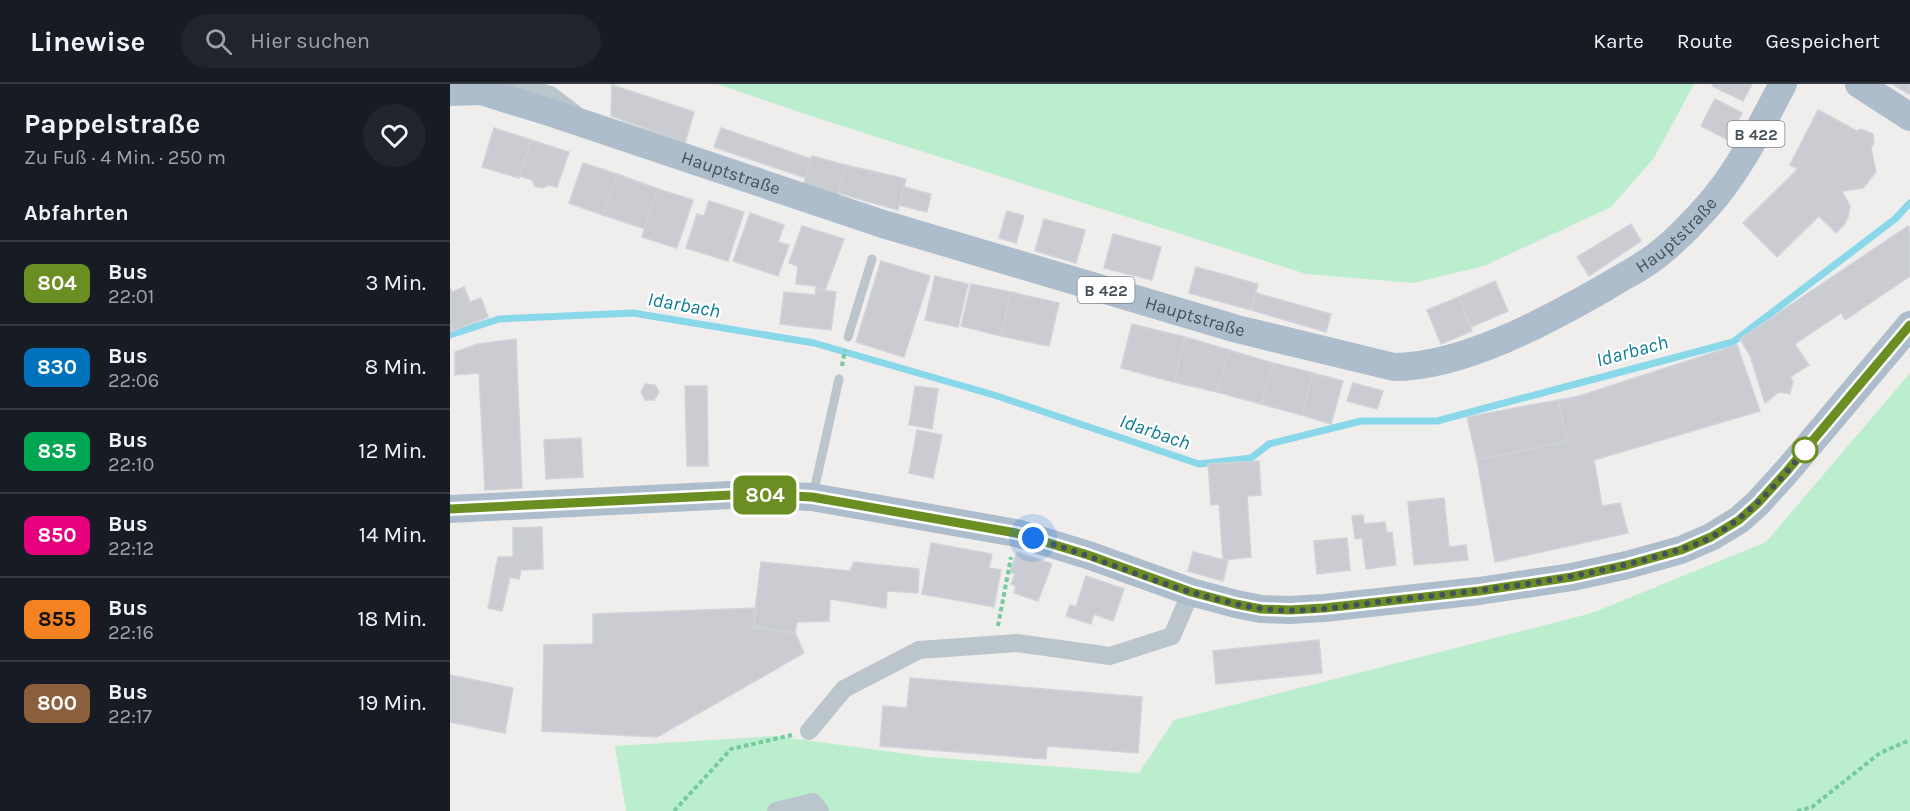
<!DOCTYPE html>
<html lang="de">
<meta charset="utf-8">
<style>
:root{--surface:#171b24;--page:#20242c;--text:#f1f3f6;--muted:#9ea1a6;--line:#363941}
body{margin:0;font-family:Karla,sans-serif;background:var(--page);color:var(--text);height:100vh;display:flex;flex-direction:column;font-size:22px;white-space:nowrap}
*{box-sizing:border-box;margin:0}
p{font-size:20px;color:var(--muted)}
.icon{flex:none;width:33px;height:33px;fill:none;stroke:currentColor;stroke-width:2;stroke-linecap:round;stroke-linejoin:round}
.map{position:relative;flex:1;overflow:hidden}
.drawer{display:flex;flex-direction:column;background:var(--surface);width:450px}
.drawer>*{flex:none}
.badge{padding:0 12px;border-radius:9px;font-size:21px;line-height:39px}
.you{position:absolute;width:30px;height:30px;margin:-15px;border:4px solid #fff;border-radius:50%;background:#1a73e8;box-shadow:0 0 0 9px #1a73e833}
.map>.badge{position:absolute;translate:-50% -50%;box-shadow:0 0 0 3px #fff}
h2{padding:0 24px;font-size:22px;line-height:54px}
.round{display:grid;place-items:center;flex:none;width:63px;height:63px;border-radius:32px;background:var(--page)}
.headline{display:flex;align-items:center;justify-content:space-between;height:102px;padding:0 24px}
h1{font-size:28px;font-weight:700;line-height:45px}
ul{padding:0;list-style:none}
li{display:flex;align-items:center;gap:18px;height:84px;padding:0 24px;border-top:2px solid var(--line)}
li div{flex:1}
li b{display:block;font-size:22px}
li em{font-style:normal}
li .badge{min-width:66px;font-weight:700;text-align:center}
header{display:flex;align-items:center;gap:36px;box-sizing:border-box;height:84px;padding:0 30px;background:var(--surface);border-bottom:2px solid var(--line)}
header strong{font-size:28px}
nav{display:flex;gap:33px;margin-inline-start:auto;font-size:21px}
.search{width:420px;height:54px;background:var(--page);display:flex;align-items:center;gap:15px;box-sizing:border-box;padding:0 21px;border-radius:33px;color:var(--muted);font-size:22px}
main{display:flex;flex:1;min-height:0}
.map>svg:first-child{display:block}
.green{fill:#bbeece}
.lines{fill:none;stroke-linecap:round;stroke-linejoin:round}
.stream{stroke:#89d8ea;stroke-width:7}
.building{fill:#caccd2;stroke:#d1d3d9;stroke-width:1.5}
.path{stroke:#74cb9e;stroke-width:4;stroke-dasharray:4.5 3;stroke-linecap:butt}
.service{stroke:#bbc5cc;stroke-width:9}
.minor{stroke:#bbc5cc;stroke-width:18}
.primary{stroke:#adbdcc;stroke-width:28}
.line-casing{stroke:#fff;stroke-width:14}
.line{stroke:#6b8e23;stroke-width:9}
.walk{stroke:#46515a;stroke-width:6;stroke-dasharray:0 10.8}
.stop-dot{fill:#fff;stroke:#6b8e23;stroke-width:3}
.labels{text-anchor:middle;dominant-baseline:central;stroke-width:4.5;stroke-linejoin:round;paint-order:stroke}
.shield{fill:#fff;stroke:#7e858c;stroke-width:1.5}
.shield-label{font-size:16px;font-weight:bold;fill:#46515a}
.street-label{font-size:18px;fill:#46515a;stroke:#fff}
.water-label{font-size:20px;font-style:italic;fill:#0e7c96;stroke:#fff}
</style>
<header>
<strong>Linewise</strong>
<div class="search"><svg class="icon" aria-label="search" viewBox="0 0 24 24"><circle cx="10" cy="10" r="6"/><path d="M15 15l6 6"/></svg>Hier suchen</div>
<nav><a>Karte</a><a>Route</a><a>Gespeichert</a></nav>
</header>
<main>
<section class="drawer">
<div class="headline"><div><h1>Pappelstraße</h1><p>Zu Fuß · 4 Min. · 250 m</p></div><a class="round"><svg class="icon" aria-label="heart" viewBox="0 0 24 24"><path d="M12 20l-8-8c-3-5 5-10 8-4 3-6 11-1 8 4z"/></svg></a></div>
<h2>Abfahrten</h2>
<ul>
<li><span class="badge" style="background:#6b8e23;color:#fff">804</span><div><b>Bus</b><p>22:01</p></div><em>3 Min.</em></li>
<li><span class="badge" style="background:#0072bc;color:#fff">830</span><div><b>Bus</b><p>22:06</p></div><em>8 Min.</em></li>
<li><span class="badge" style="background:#00a651;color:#fff">835</span><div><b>Bus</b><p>22:10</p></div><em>12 Min.</em></li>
<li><span class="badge" style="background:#e6007e;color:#fff">850</span><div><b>Bus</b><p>22:12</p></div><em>14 Min.</em></li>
<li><span class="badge" style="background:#f58220;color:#111">855</span><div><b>Bus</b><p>22:16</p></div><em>18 Min.</em></li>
<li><span class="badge" style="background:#8b5e3c;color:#fff">800</span><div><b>Bus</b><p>22:17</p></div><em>19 Min.</em></li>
</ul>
</section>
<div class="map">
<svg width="1460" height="727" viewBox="0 0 1460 727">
<rect width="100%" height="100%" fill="#f0eded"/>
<g class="green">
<path d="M267,0H1244L1204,74L1161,123L1034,182L963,199L856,190L361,32Z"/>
<path d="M1460,289V727H176L165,662L325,652L479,673L689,689L724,636L1142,529L1316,458Z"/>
</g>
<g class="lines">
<path class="stream" d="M0,251L49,235L183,229L364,259L544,311L749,380L801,374L819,360L911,337H987L1283,258L1445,135L1460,119"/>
</g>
<g class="building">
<path d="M1263,0H1302L1293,17L1262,2Z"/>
<path d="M1442,0H1460V9L1459,10Z"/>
<path d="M162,1L244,28L235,59L161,32Z"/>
<path d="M1265,15L1292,29L1278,56L1251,42Z"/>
<path d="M1368,26L1407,47L1411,45L1423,50L1424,59L1421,64L1426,88L1413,104L1392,107L1400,122L1398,133L1394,141L1386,149L1369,132L1327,173L1293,139L1348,85L1340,81Z"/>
<path d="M44,44L81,56L69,94L32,83Z"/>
<path d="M271,44L361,75L356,94L264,63Z"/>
<path d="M81,56L119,68L107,103L98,101L93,104L85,102L82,96L70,92Z"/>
<path d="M362,72L396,81L387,112L353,102Z"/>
<path d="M133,79L167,90L153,131L119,119Z"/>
<path d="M396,81L456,95L448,126L388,109Z"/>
<path d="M167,90L208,105L195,145L153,131Z"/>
<path d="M454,103L481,110L477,128L449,121Z"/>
<path d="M208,105L243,116L227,164L192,153Z"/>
<path d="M259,117L294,128L278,177L236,164L247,130L254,132Z"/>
<path d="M557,127L574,132L566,159L549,154Z"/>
<path d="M300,129L334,141L328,158L339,161L328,192L283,177Z"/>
<path d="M594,135L635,146L626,179L585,167Z"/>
<path d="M1181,140L1191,157L1139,192L1127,173Z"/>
<path d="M352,142L394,155L375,206L366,205V202L346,200L348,182L339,179Z"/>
<path d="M1458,142L1460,146V192L1395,236L1391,229L1345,260L1359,281L1340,293L1343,297L1340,310L1329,308L1315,319L1300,271L1290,255Z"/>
<path d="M663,150L711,163L702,196L654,184Z"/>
<path d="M431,177L480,192L454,273L406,258Z"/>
<path d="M746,183L808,200L801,226L739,209Z"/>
<path d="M485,192L518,200L508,243L475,236Z"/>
<path d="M1045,197L1058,227L1021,243L1009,213Z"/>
<path d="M521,200L561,208L551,252L511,242Z"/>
<path d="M14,203L20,218L31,214L38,233L0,248V204L2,208Z"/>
<path d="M366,205L386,208L381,246L330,240L334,208L365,211Z"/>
<path d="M561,208L609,219L599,262L551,252Z"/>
<path d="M806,209L881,230L876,248L801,226Z"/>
<path d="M1009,213L1022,247L991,260L977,226Z"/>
<path d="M682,240L735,253L724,298L671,284Z"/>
<path d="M735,253L779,266L767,308L724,298Z"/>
<path d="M66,255L72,404L35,406L29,289L5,291V268L28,260Z"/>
<path d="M1287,261L1310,327L1144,376L1152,422L1170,419L1178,449L1045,478L1027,376L1117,357L1108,316L1129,312Z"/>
<path d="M779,266L823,279L811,320L767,308Z"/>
<path d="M823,279L863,289L852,331L811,320Z"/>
<path d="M863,289L893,297L881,340L852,331Z"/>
<path d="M903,299L933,307L927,325L897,317Z"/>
<path d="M195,300L205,301L209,308L204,316H195L191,308Z"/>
<path d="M235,302H257L258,382H237Z"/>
<path d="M465,302L488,305L482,345L459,341Z"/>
<path d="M1108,316L1117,357L1027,376L1017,333Z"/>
<path d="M467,346L492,351L483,394L459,389Z"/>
<path d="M131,354L133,393L96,395L94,356Z"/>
<path d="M809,377L811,411L797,412L801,473L773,476L769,420L761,421L758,380Z"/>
<path d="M994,414L999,463L1016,461L1018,476L964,481L958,418Z"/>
<path d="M913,431L914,440L935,438L937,449L942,448L946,481L916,485L912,454L905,455L902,432Z"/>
<path d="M92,443L93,485L71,486L69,495L60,493L52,527L38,524L48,473H63V444Z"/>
<path d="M897,454L900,486L867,490L864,457Z"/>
<path d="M481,459L542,470L539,484L551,486L544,523L472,510Z"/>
<path d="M567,468L602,480L588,517L564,509L566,502L561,500L565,490L560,488Z"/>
<path d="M743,468L778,477L773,497L738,487Z"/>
<path d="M311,478L400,487L404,478L469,485L468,509L437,507L436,524L380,515L379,537L347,538L345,549L303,543Z"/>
<path d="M636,492L674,505L663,537L644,530L641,540L616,532L620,521L626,523Z"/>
<path d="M306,524L303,543L345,549L354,569L207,653L92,647L94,561L143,560V530Z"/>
<path d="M869,556L872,589L766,600L763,567Z"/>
<path d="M0,591L63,604L55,649L0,638Z"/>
<path d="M460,594L692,613L688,669L597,662L596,675L430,662L433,622L457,624Z"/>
</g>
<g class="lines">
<g class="path">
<path d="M392,282L395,266"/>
<path d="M548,542L561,473"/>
<path d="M224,727L281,665L342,651"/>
<path d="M1347,727L1362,723L1430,669L1460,656"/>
</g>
<g class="service">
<path d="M398,253L422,175"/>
<path d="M363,411L389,295"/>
</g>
<g class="minor">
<path d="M63,0L100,11L124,29"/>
<path d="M359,647L394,605L469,566L567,559L660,572L722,552L741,508"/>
<path d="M326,727L363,718L370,727"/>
</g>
<g class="primary">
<path d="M1409,0L1460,33"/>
<path id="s1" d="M0,8L31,7L102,29L433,140L787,245L944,283C1012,283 1097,237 1156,203C1170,194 1185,187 1199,177C1220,163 1239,143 1256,124C1289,88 1310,43 1333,0"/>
<path d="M0,425L302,410L362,413L566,449L638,471L741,508L786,520L811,525L840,526L874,524L1029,507L1122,493L1177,481L1231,466L1261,453L1289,436L1308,419L1337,387L1460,241"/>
</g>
</g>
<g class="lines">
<defs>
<path id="line" d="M0,425L302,410L362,413L566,449L638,471L741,508L786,520L811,525L840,526L874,524L1029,507L1122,493L1177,481L1231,466L1261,453L1289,436L1308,419L1337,387L1460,241"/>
</defs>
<use href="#line" class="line-casing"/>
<use href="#line" class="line"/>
<path class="walk" d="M583,454C658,476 731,512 808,524C852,531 900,521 944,516C1028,507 1113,498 1194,476C1217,469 1241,464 1263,452C1300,431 1328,399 1355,366"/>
</g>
<circle class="stop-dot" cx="1355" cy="366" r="12"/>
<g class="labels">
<g class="shield">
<rect x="1277.5" y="37" width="57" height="26" rx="4.5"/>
<rect x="627.5" y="193" width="57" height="26" rx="4.5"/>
</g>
<g class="shield-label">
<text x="1306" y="50">B 422</text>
<text x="656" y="206">B 422</text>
</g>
<g class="street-label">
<text stroke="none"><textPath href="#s1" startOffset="294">Hauptstraße</textPath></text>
<text stroke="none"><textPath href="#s1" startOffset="1302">Hauptstraße</textPath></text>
<text stroke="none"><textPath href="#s1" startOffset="780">Hauptstraße</textPath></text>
</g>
<g class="water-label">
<text transform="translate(234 221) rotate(10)">Idarbach</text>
<text transform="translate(1182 267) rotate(-15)">Idarbach</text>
<text transform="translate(705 348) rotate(19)">Idarbach</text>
</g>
</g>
</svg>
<div class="you" style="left:583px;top:454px"></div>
<b class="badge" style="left:315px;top:411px;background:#6b8e23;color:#fff">804</b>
</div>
</main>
